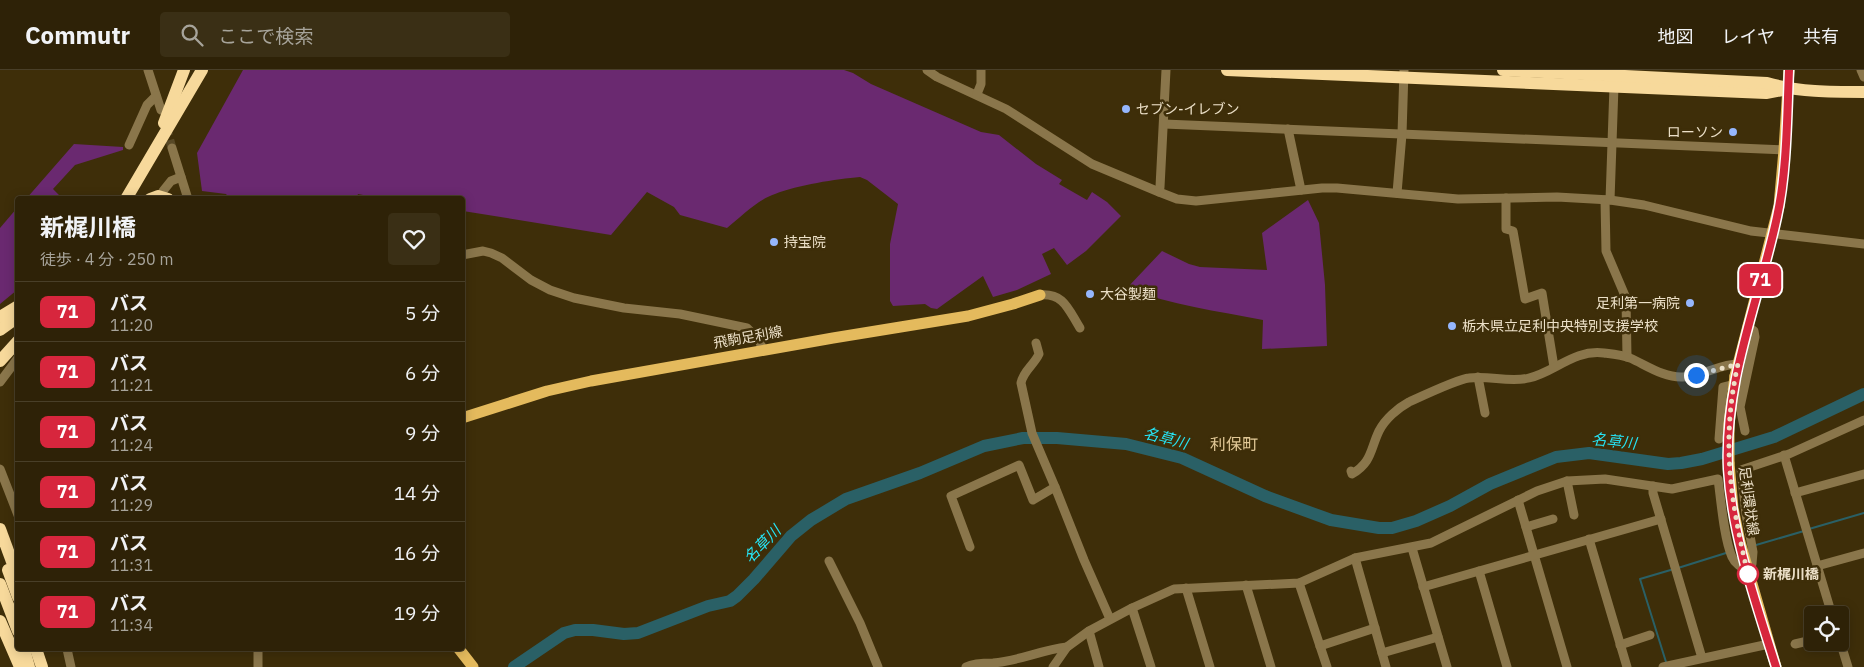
<!DOCTYPE html>
<html lang="ja">
<meta charset="utf-8">
<style>
:root{--surface:#2e2207;--page:#3a2f15;--text:#f1f3f6;--muted:#a7a49b;--line:#493f28}
body{margin:0;font-family:"IBM Plex Sans","Noto Sans JP",sans-serif;background:var(--page);color:var(--text);height:100vh;display:flex;flex-direction:column;font-size:19px;white-space:nowrap}
*{box-sizing:border-box;margin:0}
p{font-size:16px;color:var(--muted)}
.icon{flex:none;width:28px;height:28px;fill:none;stroke:currentColor;stroke-width:2;stroke-linecap:round;stroke-linejoin:round}
.map{position:relative;flex:1;overflow:hidden}
.panel{position:absolute;left:15px;top:126px;width:450px;height:455px;display:flex;flex-direction:column;background:var(--surface);border-radius:5px;box-shadow:0 2px 12px #0003,0 0 0 1px var(--line)}
.panel>*{flex:none}
.badge{padding:0 10px;border-radius:8px;font-size:18px;line-height:32px}
.fabs{position:absolute;left:1804px;top:536px;display:grid;gap:10px}
.fabs a{display:grid;place-items:center;width:45px;height:45px;border-radius:5px;background:var(--surface);box-shadow:0 2px 12px #0003,0 0 0 1px var(--line);font-size:25px}
.you{position:absolute;width:25px;height:25px;margin:-12px;border:4px solid #fff;border-radius:50%;background:#1a73e8;box-shadow:0 0 0 8px #1a73e833}
.map>.badge{position:absolute;translate:-50% -50%;box-shadow:0 0 0 2px #fff}
.round{display:grid;place-items:center;flex:none;width:52px;height:52px;border-radius:5px;background:var(--page)}
.summary{display:flex;align-items:center;justify-content:space-between;height:85px;padding:0 25px}
h1{font-size:24px;font-weight:700;line-height:38px}
ul{padding:0;list-style:none}
li{display:flex;align-items:center;gap:15px;height:60px;padding:0 25px;border-top:1px solid var(--line)}
li div{flex:1}
li b{display:block;font-size:19px}
li em{font-style:normal}
li .badge{min-width:55px;font-weight:700;text-align:center}
header{display:flex;align-items:center;gap:30px;box-sizing:border-box;height:70px;padding:0 25px;background:var(--surface);border-bottom:1px solid var(--line)}
header strong{font-size:24px}
nav{display:flex;gap:28px;margin-inline-start:auto;font-size:18px}
.search{width:350px;height:45px;background:var(--page);display:flex;align-items:center;gap:12px;box-sizing:border-box;padding:0 18px;border-radius:5px;color:var(--muted);font-size:19px}
.map>svg:first-child{display:block}
.green{fill:#6a2970}
.lines{fill:none;stroke-linecap:round;stroke-linejoin:round}
.stream{stroke:#2a6066;stroke-width:2}
.river{stroke:#2a6066;stroke-width:12}
.minor-tunnel{stroke:#584926;stroke-width:9;stroke-dasharray:9 4.5;stroke-linecap:butt}
.minor{stroke:#8a764b;stroke-width:9}
.major{stroke:#e4ba5d;stroke-width:11}
.highway{stroke:#f7d99b;stroke-width:12}
.major-bridge{stroke:#e4ba5d;stroke-width:11}
.line-casing{stroke:#fff;stroke-width:11}
.line{stroke:#d7263d;stroke-width:8}
.walk{stroke:#ece0c8;stroke-width:5;stroke-dasharray:0 9}
.poi-dot{fill:#95b6fd;stroke:#3e2e09;stroke-width:2}
.stop-dot{fill:#fff;stroke:#d7263d;stroke-width:2.5}
.labels{text-anchor:middle;dominant-baseline:central;stroke-width:5;stroke-linejoin:round;paint-order:stroke}
.poi-label{font-size:14px;fill:#ece0c8;stroke:#3e2e09;text-anchor:start}
.street-label{font-size:14px;fill:#ece0c8;stroke:#3e2e09}
.stop-label{font-size:14px;font-weight:bold;fill:#ece0c8;stroke:#3e2e09;text-anchor:start}
.water-label{font-size:15px;font-style:italic;fill:#26e4f5;stroke:#3e2e09}
.quarter-label{font-size:16px;fill:#e1c897;stroke:#3e2e09}
</style>
<header>
<strong>Commutr</strong>
<div class="search"><svg class="icon" aria-label="search" viewBox="0 0 24 24"><circle cx="10" cy="10" r="6"/><path d="M15 15l6 6"/></svg>ここで検索</div>
<nav><a>地図</a><a>レイヤ</a><a>共有</a></nav>
</header>
<div class="map">
<svg width="1864" height="597" viewBox="0 0 1864 597">
<rect width="100%" height="100%" fill="#3e2e09"/>
<g class="green">
<path d="M243,0H844L853,3L871,14L981,62L999,65L1036,94L1062,110L1059,114L1087,130L1092,122L1107,132L1121,146L1086,181L1067,195L1054,178L1042,184L1051,204L1017,220L993,227L983,206L937,239L931,238L925,234L893,236L890,231V174L898,134L867,110L860,107C836,109 798,115 775,124C757,130 742,146 727,158L680,145L674,137L647,122L611,165L463,141L462,129H383L358,124L356,129H230L226,124L202,121L197,83Z"/>
<path d="M74,74L123,77V80L75,95L53,119L63,129H26Z"/>
<path d="M1308,130L1319,153L1325,215L1327,276L1262,279L1263,250C1217,241 1171,235 1127,218L1162,181L1189,194L1200,197L1267,200L1262,163Z"/>
<path d="M17,138V220L0,234V158Z"/>
</g>
<g class="lines">
<g class="stream">
<path d="M1809,459L1864,443"/>
<path d="M1756,475L1804,461"/>
<path d="M1678,498L1726,483"/>
<path d="M1666,592L1640,509L1674,499"/>
</g>
<path class="river" d="M514,597L564,563L575,560H593L624,564L638,563L708,536L730,531L737,526L754,509L791,466L811,450L846,429L920,403L984,376L1023,368H1057L1126,374L1182,388L1265,426L1331,450L1379,458H1392L1416,451L1450,436L1490,414L1556,387L1589,383L1668,394L1681,393L1702,389L1774,367L1864,324"/>
<path class="minor-tunnel" d="M166,57L172,78"/>
<g class="minor">
<path d="M148,0L161,40"/>
<path d="M927,0L937,7L1006,39L1092,94L1159,122L1177,129L1196,131L1322,118H1337L1458,129L1557,127L1610,130L1644,135L1751,161L1864,174"/>
<path d="M1861,0L1864,7"/>
<path d="M977,24L981,14V0"/>
<path d="M1164,54L1784,80"/>
<path d="M1288,59L1301,120"/>
<path d="M129,75L147,35L156,26"/>
<path d="M172,78L188,129"/>
<path d="M163,121L171,111L181,107"/>
<path d="M1159,122L1160,117L1166,0"/>
<path d="M1397,123L1402,64L1404,0"/>
<path d="M1506,128V159L1513,161L1525,229L1542,223L1554,297"/>
<path d="M1605,130L1606,181L1626,228L1627,287"/>
<path d="M1610,130L1614,16"/>
<path d="M462,185L483,181L491,183L502,188L531,210L550,220L574,228L624,238L680,244L747,258L759,270L763,280"/>
<path d="M1040,225C1064,223 1068,239 1080,258"/>
<path d="M1036,273L1039,284C1034,295 1023,301 1021,313L1032,363L1055,417L1084,490L1110,549"/>
<path d="M1478,307L1485,343"/>
<path d="M0,312L18,288"/>
<path d="M1745,361L1740,337L1755,267L1754,261L1747,256"/>
<path d="M1719,369L1723,317L1739,313"/>
<path d="M1784,385L1832,545"/>
<path d="M0,399L18,445"/>
<path d="M1351,401L1352,404C1372,392 1370,380 1379,361C1385,349 1398,338 1409,332C1420,327 1458,309 1469,308C1489,305 1509,313 1529,308C1555,302 1574,279 1604,283C1612,284 1622,285 1630,288C1646,295 1664,308 1683,307C1703,306 1720,294 1738,294"/>
<path d="M1567,411L1574,445"/>
<path d="M1653,416V423L1702,588"/>
<path d="M1795,423L1864,404"/>
<path d="M1518,430L1567,597"/>
<path d="M1526,457L1553,449"/>
<path d="M1589,469L1627,597"/>
<path d="M970,477L951,426L1019,395L1033,430L1055,417"/>
<path d="M1412,478L1447,597"/>
<path d="M1355,488L1386,597"/>
<path d="M829,491L860,553L878,597"/>
<path d="M1817,496L1864,483"/>
<path d="M1479,501L1507,597"/>
<path d="M1299,513L1327,597"/>
<path d="M1246,515L1271,597"/>
<path d="M1423,517L1661,449"/>
<path d="M1186,518L1210,597"/>
<path d="M1132,538L1151,597"/>
<path d="M1089,561L1099,597"/>
<path d="M1840,571L1848,597"/>
<path d="M1795,574L1812,570"/>
<path d="M1620,575L1650,565"/>
<path d="M1320,576L1375,558"/>
<path d="M67,579L71,597"/>
<path d="M258,579V597"/>
<path d="M1382,583L1438,567"/>
<path d="M966,597C974,593 984,593 993,593C1019,591 1041,580 1067,577"/>
<path d="M1053,597L1067,577L1089,561L1132,538L1174,519L1299,513L1355,488L1431,473L1537,421L1567,411L1605,409L1672,419L1718,409C1721,431 1724,469 1732,487C1735,494 1741,497 1747,500L1752,494L1753,482L1746,444L1741,400L1789,384L1864,350"/>
<path d="M1663,597L1769,574"/>
</g>
<g class="major">
<path d="M1735,306L1779,136L1784,80L1789,0"/>
<path d="M462,348L547,321L591,311L833,268L968,246L1013,234L1040,225"/>
<path d="M1729,393L1733,438L1740,472L1776,597"/>
<path d="M459,579L473,597"/>
</g>
<g class="highway">
<path d="M1227,0L1766,23L1788,19"/>
<path d="M1503,0L1767,13C1798,22 1831,22 1864,22"/>
<path d="M164,53L184,0"/>
<path d="M126,129L202,0"/>
<path d="M150,129L158,126L168,129"/>
<path d="M0,247L18,236"/>
<path d="M0,260L18,247"/>
<path d="M0,291L18,271"/>
<path d="M0,459L18,508"/>
<path d="M8,500L18,527"/>
<path d="M0,514L18,561"/>
<path d="M0,551L20,597"/>
<path d="M24,579L29,597"/>
<path d="M36,579L42,597"/>
</g>
<path class="major-bridge" d="M1729,393V354L1735,306"/>
</g>
<g class="lines">
<defs>
<path id="line" d="M1776,597C1756,533 1732,466 1728,399C1724,311 1759,231 1777,147C1787,102 1787,47 1789,0"/>
</defs>
<use href="#line" class="line-casing"/>
<use href="#line" class="line"/>
<path class="walk" d="M1696,305L1738,294C1721,370 1730,429 1748,504"/>
</g>
<g class="poi-dot">
<circle cx="1126" cy="39" r="5"/>
<circle cx="1733" cy="62" r="5"/>
<circle cx="774" cy="172" r="5"/>
<circle cx="1090" cy="224" r="5"/>
<circle cx="1690" cy="233" r="5"/>
<circle cx="1452" cy="256" r="5"/>
</g>
<circle class="stop-dot" cx="1748" cy="504" r="10"/>
<g class="labels">
<g class="poi-label">
<text x="1136" y="39">セブン-イレブン</text>
<text x="1723" y="62" text-anchor="end">ローソン</text>
<text x="784" y="172">持宝院</text>
<text x="1100" y="224">大谷製麺</text>
<text x="1680" y="233" text-anchor="end">足利第一病院</text>
<text x="1462" y="256">栃木県立足利中央特別支援学校</text>
</g>
<g class="street-label">
<text transform="translate(748 267) rotate(-10)">飛駒足利線</text>
<text transform="translate(1749 431) rotate(82)">足利環状線</text>
</g>
<g class="stop-label">
<text x="1763" y="504">新梶川橋</text>
</g>
<g class="water-label">
<text transform="translate(1166 368) rotate(15)">名草川</text>
<text transform="translate(1614 371) rotate(6)">名草川</text>
<text transform="translate(762 474) rotate(-46)">名草川</text>
</g>
<g class="quarter-label">
<text x="1234" y="374">利保町</text>
</g>
</g>
</svg>
<div class="fabs">
<a><svg class="icon" aria-label="locate" viewBox="0 0 24 24"><circle cx="12" cy="12" r="6"/><path d="M12 2v4M12 18v4M2 12h4M18 12h4"/></svg></a>
</div>
<div class="you" style="left:1696px;top:305px"></div>
<b class="badge" style="left:1760px;top:210px;background:#d7263d;color:#fff">71</b>
<section class="panel">
<div class="summary"><div><h1>新梶川橋</h1><p>徒歩 · 4 分 · 250 m</p></div><a class="round"><svg class="icon" aria-label="heart" viewBox="0 0 24 24"><path d="M12 20l-8-8c-3-5 5-10 8-4 3-6 11-1 8 4z"/></svg></a></div>
<ul>
<li><span class="badge" style="background:#d7263d;color:#fff">71</span><div><b>バス</b><p>11:20</p></div><em>5 分</em></li>
<li><span class="badge" style="background:#d7263d;color:#fff">71</span><div><b>バス</b><p>11:21</p></div><em>6 分</em></li>
<li><span class="badge" style="background:#d7263d;color:#fff">71</span><div><b>バス</b><p>11:24</p></div><em>9 分</em></li>
<li><span class="badge" style="background:#d7263d;color:#fff">71</span><div><b>バス</b><p>11:29</p></div><em>14 分</em></li>
<li><span class="badge" style="background:#d7263d;color:#fff">71</span><div><b>バス</b><p>11:31</p></div><em>16 分</em></li>
<li><span class="badge" style="background:#d7263d;color:#fff">71</span><div><b>バス</b><p>11:34</p></div><em>19 分</em></li>
</ul>
</section>
</div>
